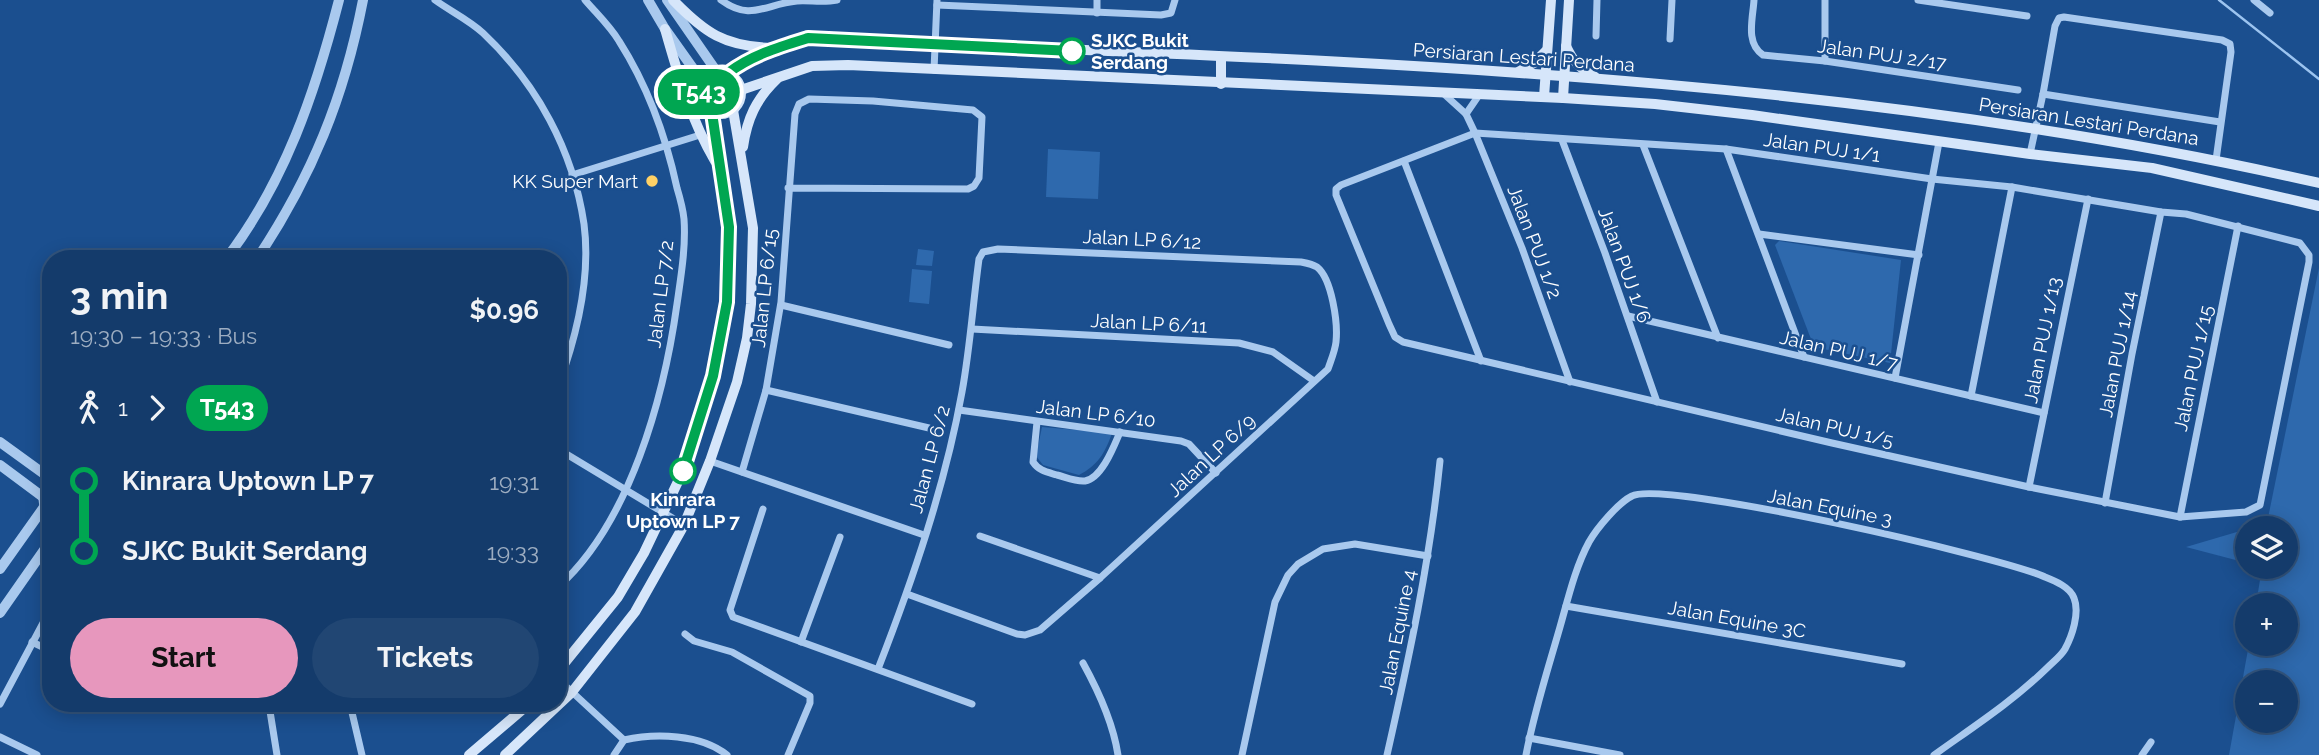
<!DOCTYPE html>
<meta charset="utf-8">
<style>
:root{--surface:#143b6b;--page:#214673;--text:#f1f3f6;--muted:#9dadc1;--line:#33557e;--accent:#e797bd}
body{margin:0;font-family:Raleway,sans-serif;background:var(--page);color:var(--text);height:100vh;display:flex;flex-direction:column;font-size:26px;white-space:nowrap}
*{box-sizing:border-box;margin:0}
p{font-size:23px;color:var(--muted)}
.icon{flex:none;width:38px;height:38px;fill:none;stroke:currentColor;stroke-width:2;stroke-linecap:round;stroke-linejoin:round}
.map{position:relative;flex:1;overflow:hidden}
.drawer{position:absolute;left:42px;top:250px;width:525px;height:462px;display:flex;flex-direction:column;background:var(--surface);border-radius:28px;box-shadow:0 4px 18px #0003,0 0 0 2px var(--line)}
.drawer>*{flex:none}
.badge{padding:0 14px;border-radius:23px;font-size:24px;line-height:46px}
.fabs{position:absolute;left:2235px;top:516px;display:grid;gap:14px}
.fabs a{display:grid;place-items:center;width:63px;height:63px;border-radius:50%;background:var(--surface);box-shadow:0 4px 18px #0003,0 0 0 2px var(--line);font-size:35px}
.map>.badge{position:absolute;translate:-50% -50%;box-shadow:0 0 0 4px #fff}
.legs{display:flex;align-items:center;gap:10px;height:77px;padding:0 28px;font-size:23px}
.legs p{margin-inline-start:auto}
.headline{display:flex;align-items:center;justify-content:space-between;height:119px;padding:0 28px}
h1{font-size:38px;font-weight:700;line-height:52px}
.cta{display:flex;gap:14px;margin-top:auto;padding:14px 28px}
.cta a{flex:1;height:80px;border-radius:42px;background:var(--accent);color:#111;font-size:28px;font-weight:700;line-height:80px;text-align:center}
.cta a+a{background:var(--page);color:var(--text)}
ul{padding:0 28px;list-style:none}
li{display:flex;align-items:center;gap:24px;height:70px;font-size:26px}
li i{display:grid;place-items:center;width:10px;height:100%;margin:0 9px;background:currentColor}
li i::after{content:'';width:18px;height:18px;margin:-9px;border:5px solid;border-radius:50%;background:var(--surface)}
li p{margin-inline-start:auto}
li:first-child i{background:linear-gradient(#0000 50%,currentColor 0)}
li:last-child i{background:linear-gradient(currentColor 50%,#0000 0)}
.map>svg:first-child{display:block}
.green{fill:#2e69ad;fill-rule:evenodd}
.lines{fill:none;stroke-linecap:round;stroke-linejoin:round}
.stream{stroke:#9cc4f0;stroke-width:2.5}
.minor{stroke:#a9c9ee;stroke-width:7}
.tertiary{stroke:#a9c9ee;stroke-width:10}
.secondary{stroke:#d6e6fa;stroke-width:10}
.line-1-casing{stroke:#fff;stroke-width:16}
.line-1{stroke:#00a651;stroke-width:10}
.stop-1-dot{fill:#fff;stroke:#00a651;stroke-width:3.5}
.poi-dot{fill:#ffd166;stroke:#1b4f8f;stroke-width:2.5}
.labels{text-anchor:middle;dominant-baseline:central;stroke-width:5;stroke-linejoin:round;paint-order:stroke}
.stop-label{font-size:19px;font-weight:bold;fill:#fff;stroke:#1b4f8f;text-anchor:start}
.street-label{font-size:19px;fill:#fff;stroke:#1b4f8f}
.poi-label{font-size:19px;fill:#fff;stroke:#1b4f8f;text-anchor:end}
</style>
<div class="map">
<svg width="2319" height="755" viewBox="0 0 2319 755">
<rect width="100%" height="100%" fill="#1b4f8f"/>
<g class="green">
<path d="M1048,149L1100,152L1098,199L1046,197Z"/>
<path d="M1779,241L1901,260L1890,363L1814,347L1775,245Z"/>
<path d="M918,249L934,251L932,266L916,265Z"/>
<path d="M2319,268V755H2229L2249,644H2286V606L2256,605L2262,567H2286V528H2249L2268,518ZM2247,682H2286V721H2247Z"/>
<path d="M912,269L932,271L929,304L909,302Z"/>
<path d="M1042,427L1112,433C1105,453 1098,465 1079,475L1043,465L1036,456Z"/>
<path d="M2247,529V563L2186,547Z"/>
</g>
<g class="lines">
<path class="stream" d="M2219,0L2319,79"/>
<g class="minor">
<path d="M435,0C450,11 469,20 483,33C537,84 573,150 584,224C591,277 576,338 558,387"/>
<path d="M721,0C751,22 765,4 797,1C810,0 823,3 837,0"/>
<path d="M1754,0C1753,18 1745,43 1763,55L1825,61L2018,90"/>
<path d="M1825,0V61"/>
<path d="M1918,0L2027,16"/>
<path d="M2254,0L2270,13"/>
<path d="M937,5L1161,15L1171,13L1175,0"/>
<path d="M1097,13V0"/>
<path d="M1596,36L1597,0"/>
<path d="M1670,39L1672,0"/>
<path d="M934,70L937,0"/>
<path d="M1444,94L1466,114L1475,133L1522,248L1570,382"/>
<path d="M2043,94L2220,122"/>
<path d="M1466,114L1479,95"/>
<path d="M1475,133L1726,149L1932,179L2012,187L2161,212L2186,214L2300,243L2309,255V262L2260,505L2246,512L2180,517L2029,487L1832,443L1403,342L1395,337L1389,324L1336,195V189L1341,185Z"/>
<path d="M1562,140L1605,253L1657,402"/>
<path d="M1643,145L1718,338"/>
<path d="M1726,149L1804,357"/>
<path d="M2030,154L2043,94L2055,26L2059,18L2064,17L2222,40L2230,44L2231,52L2216,160"/>
<path d="M1404,161L1481,361"/>
<path d="M572,175L700,135"/>
<path d="M1759,234L1919,255"/>
<path d="M781,305L949,345"/>
<path d="M1628,316L2044,413"/>
<path d="M972,329L1239,343L1273,352L1314,381"/>
<path d="M1895,378L1939,142"/>
<path d="M766,390L929,428"/>
<path d="M1971,396L2012,187"/>
<path d="M959,410L1181,441L1189,444L1216,473"/>
<path d="M1037,422L1033,462C1039,471 1047,472 1057,475C1065,477 1076,482 1085,481C1102,478 1114,446 1120,432"/>
<path d="M558,449L684,525"/>
<path d="M710,461L924,535"/>
<path d="M742,472L766,390L781,302L795,114L799,104L809,99L873,101L973,110L982,117L979,178L974,186L968,189L788,188"/>
<path d="M2029,487L2088,199"/>
<path d="M2105,503L2132,354L2161,212"/>
<path d="M763,509L730,610L733,617L972,704"/>
<path d="M2180,517L2238,226"/>
<path d="M980,536L1100,578"/>
<path d="M558,587C630,523 664,397 677,304C681,276 686,247 684,219C683,209 680,198 677,188C666,137 647,85 619,41C610,26 596,13 585,0"/>
<path d="M1566,606L1902,664"/>
<path d="M685,634L694,641L732,652L810,696V703L788,755"/>
<path d="M32,642L51,651"/>
<path d="M801,642L840,537"/>
<path d="M1083,663C1099,692 1113,722 1118,755"/>
<path d="M878,669C913,579 945,486 962,392C970,348 973,303 979,259L983,252L998,249L1301,262C1306,263 1312,264 1317,267C1332,279 1338,323 1336,342C1335,351 1331,360 1328,369L1100,578L1040,630L1025,635L1017,634L907,594"/>
<path d="M558,679L624,740"/>
<path d="M0,704L51,608"/>
<path d="M212,704L230,706L303,704"/>
<path d="M350,704L362,755"/>
<path d="M269,705L277,755"/>
<path d="M0,737L37,755"/>
<path d="M1529,738L1620,755"/>
<path d="M614,755L624,740C655,733 701,734 727,755"/>
<path d="M1242,755L1275,602L1288,575L1298,564L1323,549L1355,544L1428,556"/>
<path d="M1387,755C1409,658 1430,561 1440,461"/>
<path d="M1526,755C1534,712 1548,669 1560,627C1568,599 1575,568 1589,542C1597,528 1618,503 1632,496C1662,479 2002,557 2045,577C2055,581 2070,587 2074,598C2080,613 2072,636 2065,649C2061,656 2053,662 2047,668C2012,702 1973,727 1934,755"/>
<path d="M2142,755L2151,742"/>
</g>
<g class="tertiary">
<path d="M648,0L665,29L702,81"/>
<path d="M667,0L717,72"/>
<path d="M226,259C285,182 315,93 339,0"/>
<path d="M257,259C312,176 344,98 363,0"/>
<path d="M0,442L51,479"/>
<path d="M0,465L43,497"/>
<path d="M51,484C41,494 41,505 51,515"/>
<path d="M0,569L44,507"/>
<path d="M0,613L51,540"/>
</g>
<g class="secondary">
<path d="M673,0C705,33 724,46 771,48"/>
<path d="M665,29C678,75 691,120 715,161"/>
<path d="M1566,46C1573,61 1580,69 1595,77"/>
<path d="M1221,58V84"/>
<circle cx="720" cy="93" r="21"/>
<path d="M1518,72L1534,63L1546,51"/>
<path d="M728,73C752,55 779,47 808,38C1313,61 1824,69 2319,183"/>
<path d="M741,90L812,66L848,65L1563,98L1655,104L1752,115L2030,154L2152,168L2319,206"/>
<path d="M1544,97L1551,0"/>
<path d="M1563,98L1569,0"/>
<path d="M743,147C747,119 756,99 777,79"/>
<path d="M558,671L618,597L644,553L683,471L713,376L727,302L729,227L712,113"/>
<path d="M469,755L529,704"/>
<path d="M505,755L572,692L635,612L684,525L710,461L737,382L747,338L751,304L753,228L733,110"/>
</g>
</g>
<g class="lines">
<defs>
<path id="line-1" d="M683,471L713,376L727,302L729,227L712,113C687,96 700,69 728,73C752,55 779,47 808,38L1072,51"/>
</defs>
<use href="#line-1" class="line-1-casing"/>
<use href="#line-1" class="line-1"/>
</g>
<g class="stop-1-dot">
<circle cx="1072" cy="51" r="12"/>
<circle cx="683" cy="471" r="12"/>
</g>
<circle class="poi-dot" cx="652" cy="181" r="7"/>
<g class="labels">
<g class="stop-label">
<text x="1091" y="40">SJKC Bukit<tspan x="1091" dy="22">Serdang</tspan></text>
<text x="683" y="499" text-anchor="middle">Kinrara<tspan x="683" dy="22">Uptown LP 7</tspan></text>
</g>
<g class="street-label">
<text transform="translate(1882 54) rotate(8)">Jalan PUJ 2/17</text>
<text transform="translate(1524 57) rotate(4)">Persiaran Lestari Perdana</text>
<text transform="translate(2089 121) rotate(9)">Persiaran Lestari Perdana</text>
<text transform="translate(1822 147) rotate(8)">Jalan PUJ 1/1</text>
<text transform="translate(1142 239) rotate(3)">Jalan LP 6/12</text>
<text transform="translate(1535 242) rotate(69)">Jalan PUJ 1/2</text>
<text transform="translate(1625 265) rotate(70)">Jalan PUJ 1/6</text>
<text transform="translate(764 288) rotate(-84)">Jalan LP 6/15</text>
<text transform="translate(660 294) rotate(-83)">Jalan LP 7/2</text>
<text transform="translate(1149 323) rotate(3)">Jalan LP 6/11</text>
<text transform="translate(2042 340) rotate(-79)">Jalan PUJ 1/13</text>
<text transform="translate(1839 350) rotate(13)">Jalan PUJ 1/7</text>
<text transform="translate(2117 354) rotate(-79)">Jalan PUJ 1/14</text>
<text transform="translate(2193 368) rotate(-78)">Jalan PUJ 1/15</text>
<text transform="translate(1096 413) rotate(7)">Jalan LP 6/10</text>
<text transform="translate(1835 427) rotate(13)">Jalan PUJ 1/5</text>
<text transform="translate(1211 455) rotate(-43)">Jalan LP 6/9</text>
<text transform="translate(929 459) rotate(-75)">Jalan LP 6/2</text>
<text transform="translate(1830 507) rotate(11)">Jalan Equine 3</text>
<text transform="translate(1737 619) rotate(10)">Jalan Equine 3C</text>
<text transform="translate(1397 632) rotate(-79)">Jalan Equine 4</text>
</g>
<g class="poi-label">
<text x="638" y="181">KK Super Mart</text>
</g>
</g>
</svg>
<div class="fabs">
<a><svg class="icon" aria-label="layers" viewBox="0 0 24 24"><path d="M12 4l9 5-9 5-9-5zM3 14l9 5 9-5"/></svg></a>
<a>+</a>
<a>−</a>
</div>
<b class="badge" style="left:699px;top:92px;background:#00a651;color:#fff">T543</b>
<section class="drawer">
<div class="headline"><div><h1>3 min</h1><p>19:30 – 19:33 · Bus</p></div><b>$0.96</b></div>
<div class="legs"><svg class="icon" aria-label="walk" viewBox="0 0 24 24"><circle cx="13" cy="4" r="2"/><path d="M13 8l-2 6 4 7M11 14l-3 7M7 12l3-4h3l4 4"/></svg>1<svg class="icon" aria-label="forward" viewBox="0 0 24 24"><path d="M9 5l7 7-7 7"/></svg><b class="badge" style="background:#00a651;color:#fff">T543</b></div>
<ul>
<li><i style="color:#00a651"></i><b>Kinrara Uptown LP 7</b><p>19:31</p></li>
<li><i style="color:#00a651"></i><b>SJKC Bukit Serdang</b><p>19:33</p></li>
</ul>
<div class="cta"><a>Start</a><a>Tickets</a></div>
</section>
</div>
